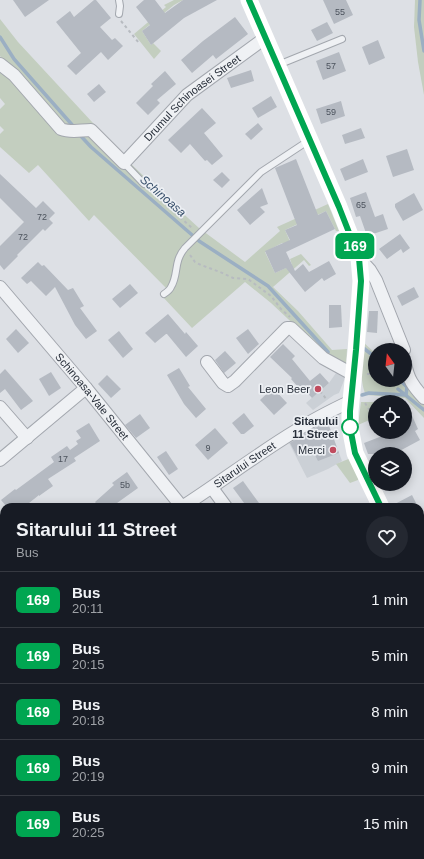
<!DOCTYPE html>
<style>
:root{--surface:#171b24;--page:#242831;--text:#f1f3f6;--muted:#9ea1a6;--line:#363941}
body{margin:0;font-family:Helvetica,sans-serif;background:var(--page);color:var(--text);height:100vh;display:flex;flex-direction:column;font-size:15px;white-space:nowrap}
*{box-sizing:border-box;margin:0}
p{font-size:13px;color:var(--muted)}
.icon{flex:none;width:22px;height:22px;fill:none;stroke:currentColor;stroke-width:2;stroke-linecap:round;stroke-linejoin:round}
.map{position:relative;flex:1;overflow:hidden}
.panel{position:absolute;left:0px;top:503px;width:424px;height:356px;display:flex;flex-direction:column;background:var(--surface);border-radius:12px 12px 0 0;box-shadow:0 2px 10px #0003}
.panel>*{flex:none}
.badge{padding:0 8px;border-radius:6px;font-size:14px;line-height:26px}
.needle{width:26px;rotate:345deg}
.buttons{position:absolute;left:368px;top:343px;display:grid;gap:8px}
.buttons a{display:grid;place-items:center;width:44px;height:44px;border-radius:50%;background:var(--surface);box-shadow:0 2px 10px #0003;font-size:20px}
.map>.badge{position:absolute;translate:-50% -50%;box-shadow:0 0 0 2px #fff}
.round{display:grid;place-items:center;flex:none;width:42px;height:42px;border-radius:21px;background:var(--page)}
.summary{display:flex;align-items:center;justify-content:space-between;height:68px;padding:0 16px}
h1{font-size:19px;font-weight:700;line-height:30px}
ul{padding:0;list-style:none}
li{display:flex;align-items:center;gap:12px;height:56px;padding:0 16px;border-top:1px solid var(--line)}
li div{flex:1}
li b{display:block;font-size:15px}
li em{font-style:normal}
li .badge{min-width:44px;font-weight:700;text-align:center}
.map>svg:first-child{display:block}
.built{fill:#cbd0d6}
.green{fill:#c3cebf}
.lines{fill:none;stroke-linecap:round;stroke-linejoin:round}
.stream{stroke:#9bafc3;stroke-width:3.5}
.building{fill:#b5bac2}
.lane-casing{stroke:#a3a7ae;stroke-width:8}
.street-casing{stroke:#a3a7ae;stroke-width:14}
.path{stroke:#b7bbc0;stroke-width:2;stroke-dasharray:3 3;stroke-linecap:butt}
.lane{stroke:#eff1f4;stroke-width:6}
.street{stroke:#eff1f4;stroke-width:12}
.secondary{stroke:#fff;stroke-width:17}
.line-casing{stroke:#fff;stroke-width:9}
.line{stroke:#00a651;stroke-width:6}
.poi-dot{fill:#c04c5f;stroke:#eceff3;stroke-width:1.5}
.stop-dot{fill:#fff;stroke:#00a651;stroke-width:2}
.labels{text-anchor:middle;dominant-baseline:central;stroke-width:3.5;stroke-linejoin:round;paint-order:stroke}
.number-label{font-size:9px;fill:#4b525c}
.street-label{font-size:11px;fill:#282f3a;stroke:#eceff3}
.poi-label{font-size:11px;fill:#282f3a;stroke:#eceff3;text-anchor:end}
.stop-label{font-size:11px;font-weight:bold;fill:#282f3a;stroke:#eceff3;text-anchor:end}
.water-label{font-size:12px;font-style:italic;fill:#364e6a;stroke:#eceff3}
</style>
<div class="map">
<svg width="424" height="859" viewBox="0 0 424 859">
<rect width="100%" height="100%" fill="#dde0e5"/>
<g class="built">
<path d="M336,373L345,378L339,393L334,395L313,410L306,403L329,383Z"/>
<path d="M324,423L326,427L329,426L342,461L328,469L307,478L288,441L312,425L313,428Z"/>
</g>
<g class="green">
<path d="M174,0H183L174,5L142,31L151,45L153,43L161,51L154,59L134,34L166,7L164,5Z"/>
<path d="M415,0H424V95L418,62L414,27Z"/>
<path d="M0,19L18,42L130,163L176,207L199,228L245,262L280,231L277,227L328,204L339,231H336L326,211L285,230L292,246L282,243L265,252L275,273L292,265L290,259L301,254L311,265L309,266L304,260L273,287L298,311L332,350L347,349L346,366L327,355L288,319L271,303L245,282L192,328L161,295L167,289L94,215L89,221L38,165L29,173L0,147V134L4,130L0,126V109L5,104L0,98V66L4,62L0,56Z"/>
<path d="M363,342L375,353V380H405L424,403V418L405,398L366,395C359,381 362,357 363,342Z"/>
<path d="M361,402H375V415L373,416L374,418L358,425Z"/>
<path d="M351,458L359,477L358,480L350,483L336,464Z"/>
</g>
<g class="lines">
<g class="stream">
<path d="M420,0L419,20L424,51"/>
<path d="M0,37L14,59L74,127"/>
<path d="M79,134L91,147L199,241L268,286L328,352"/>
<path d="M362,347L375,357"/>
<path d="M398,389L424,410"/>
<path d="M362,395L369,393L406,395L407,387L400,380"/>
</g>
</g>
<g class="building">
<path d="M13,0H49L25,17Z"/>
<path d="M94,0H96L111,18L100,27L112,40L115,38L123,46L108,60L101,52L76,75L67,66L81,53L56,22L70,11L74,17Z"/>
<path d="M144,0H155L165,13L183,0H217L184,18L151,45L142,31L150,25L136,7Z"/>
<path d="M323,0H346L353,15L334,24Z"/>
<path d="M235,17L248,34L216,59L213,55L192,73L181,60L203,41Z"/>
<path d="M327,22L333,33L317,41L311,30Z"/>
<path d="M378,40L385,58L369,65L362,47Z"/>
<path d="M339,52L346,71L323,80L316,61Z"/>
<path d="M251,70L254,81L231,88L227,78Z"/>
<path d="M165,71L176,84L157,100L160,103L148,115L136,103L153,86L151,84Z"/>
<path d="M99,84L106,92L94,102L87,94Z"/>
<path d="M271,96L277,107L258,118L252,108Z"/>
<path d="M341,101L345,116L321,124L316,109Z"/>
<path d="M202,108L216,123L204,133L223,156L212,165L207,160L205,161L190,144L181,153L168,140Z"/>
<path d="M258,123L263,129L251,140L245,134Z"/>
<path d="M361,128L365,138L345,144L342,135Z"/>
<path d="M407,149L414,170L393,177L386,156Z"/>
<path d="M296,159L318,215L326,211L335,229L286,252L295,271L303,264L309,272L329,261L336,274L324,281L322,278L305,292L286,268L275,273L265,251L290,240L285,230L297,225L275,168Z"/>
<path d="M363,159L368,172L345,181L340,169Z"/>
<path d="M222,172L230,180L222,188L213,180Z"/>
<path d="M0,174L36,208L43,201L55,213L49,219L53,223L45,231L43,229L17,255L18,256L4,270L0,265V246L24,222L0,198Z"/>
<path d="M262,188L268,204L260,207L265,212L250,225L237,210Z"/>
<path d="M366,192L375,217L383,214L388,229L367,236L360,216L356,217L350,198Z"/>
<path d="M414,193L423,210L403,221L395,207V204Z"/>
<path d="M400,234L410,248L403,253L401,249L387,259L379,249Z"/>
<path d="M38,262L42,266L44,265L68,290L73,288L84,306L80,308L97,331L86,339L75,325L55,287L46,296L31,281L27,284L21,278Z"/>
<path d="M130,284L138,293L120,308L112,299Z"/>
<path d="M414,287L419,297L402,306L397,296Z"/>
<path d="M329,305H341L342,327L329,328Z"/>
<path d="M369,311H378L377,333L367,332Z"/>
<path d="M168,314L185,334L186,332L198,346L186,357L167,334H166L155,343L145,333Z"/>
<path d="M16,329L29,343L18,353L6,339Z"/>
<path d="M248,329L259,344L248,354L236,338Z"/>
<path d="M119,331L133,349L123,358L108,340Z"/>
<path d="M283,344L295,356L292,359L310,381L320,373L329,383L312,398L301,386L298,387L291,379L292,378L270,357Z"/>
<path d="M225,351L236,363L224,373L215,360Z"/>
<path d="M179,368L190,386L188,387L206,409L196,418L184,404L167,375Z"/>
<path d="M5,369L33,401L21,410L5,389L0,393V374Z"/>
<path d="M51,372L61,388L49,396L39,379Z"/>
<path d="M107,375L121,389L111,398L98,384Z"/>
<path d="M273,388L287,403L274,415L260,400Z"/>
<path d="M405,400L418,429L415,431L420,440L394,454H368L364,443L390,433L391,437L400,432H405Z"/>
<path d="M244,413L254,426L244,434H241L232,423Z"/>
<path d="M140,414L150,428L136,438L125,425Z"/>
<path d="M89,423L100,441L74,458L76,461L48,479L53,486L39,496V495L24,507H7L1,500L15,489L16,490L54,462L51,457L67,446L70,450L78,444L76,441L81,438L76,431Z"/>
<path d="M324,423L326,427L329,426L339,453L318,461L312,449L297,456L290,443Z"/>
<path d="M215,428L228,443L208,460L195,445Z"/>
<path d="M166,451L178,469L169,475L157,457Z"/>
<path d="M127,472L138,488L117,503L121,507H99L95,502L114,485L112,483Z"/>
<path d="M243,481L259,503L253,507H247L233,488Z"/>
<path d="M412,495L418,507H391V506Z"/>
</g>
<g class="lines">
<defs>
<g id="lane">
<path d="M119,0L120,6L119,14"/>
<path d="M278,65L342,39"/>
<path d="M124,163L144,184"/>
<path d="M164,294C167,292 170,290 171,287C179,274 173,262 185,248L261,172L308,141"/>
</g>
<g id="street">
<path id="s1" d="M0,64L14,75L61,129C71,133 81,130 91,130L124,163L187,95L265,38"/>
<path d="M359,258L370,270L376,280L404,350"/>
<path id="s2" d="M0,287L86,388L182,507C221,482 257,454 297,430C314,419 332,410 351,401"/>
<path d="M207,362L223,383L228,386L235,381L287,328H291L323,358L354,375"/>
<path d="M405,363C408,379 413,386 424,398"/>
<path d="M0,407L27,438"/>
<path d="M0,460L86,388"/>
<path d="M212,488L226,507"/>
<path d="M0,654L4,650"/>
<path d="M105,855L108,859"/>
<path d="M252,855L255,859"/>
<path d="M394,855L398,859"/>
</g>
</defs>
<use href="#lane" class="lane-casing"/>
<use href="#street" class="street-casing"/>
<g class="path">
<path d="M121,21L139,43"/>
<path d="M149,189L193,229"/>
<path d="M190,255L195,262L201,265L220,272L233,278L248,279L271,296L281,309L290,317"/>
<path d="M367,374H375"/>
<path d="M320,391L327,400"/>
<path d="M365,403L370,411"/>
</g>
<use href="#lane" class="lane"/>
<use href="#street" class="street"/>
<g class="secondary">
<path d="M249,0L339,207L359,258L361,281L356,351L350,411V427L355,453L381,507"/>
<path d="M420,584L424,592"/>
</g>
</g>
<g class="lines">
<defs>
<path id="line" d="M249,0L339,207L359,258L361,281L356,350L350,411V427L355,453L381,507"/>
</defs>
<use href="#line" class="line-casing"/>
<use href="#line" class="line"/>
</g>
<g class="poi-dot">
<circle cx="318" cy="389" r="4"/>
<circle cx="333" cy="450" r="4"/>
</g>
<circle class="stop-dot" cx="350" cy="427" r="8"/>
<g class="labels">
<g class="number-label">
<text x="340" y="12">55</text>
<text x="331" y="66">57</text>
<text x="331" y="112">59</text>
<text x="361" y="205">65</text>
<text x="42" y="217">72</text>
<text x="23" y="237">72</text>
<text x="208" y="448">9</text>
<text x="63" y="459">17</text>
<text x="125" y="485">5b</text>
</g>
<g class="street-label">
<text stroke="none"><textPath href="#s1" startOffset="261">Drumul Schinoasei Street</textPath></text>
<text stroke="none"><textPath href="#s2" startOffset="143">Schinoasa-Vale Street</textPath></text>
<text stroke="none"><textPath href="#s2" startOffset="361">Sitarului Street</textPath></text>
</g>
<g class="poi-label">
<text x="310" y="389">Leon Beer</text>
<text x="325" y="450">Merci</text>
</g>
<g class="stop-label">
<text x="338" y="421">Sitarului<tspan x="338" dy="13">11 Street</tspan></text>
</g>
<g class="water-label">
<text transform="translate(163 196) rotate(41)">Schinoasa</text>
</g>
</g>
</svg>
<div class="buttons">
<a><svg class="needle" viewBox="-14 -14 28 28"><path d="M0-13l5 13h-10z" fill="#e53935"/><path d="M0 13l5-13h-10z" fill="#9ea1a6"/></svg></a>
<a><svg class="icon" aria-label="locate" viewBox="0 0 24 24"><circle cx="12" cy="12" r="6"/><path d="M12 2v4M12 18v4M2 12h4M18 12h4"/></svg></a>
<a><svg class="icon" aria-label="layers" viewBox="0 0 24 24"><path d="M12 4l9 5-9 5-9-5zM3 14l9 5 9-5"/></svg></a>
</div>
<b class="badge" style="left:355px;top:246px;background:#00a651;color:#fff">169</b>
<section class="panel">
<div class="summary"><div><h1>Sitarului 11 Street</h1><p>Bus</p></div><a class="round"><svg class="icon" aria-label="heart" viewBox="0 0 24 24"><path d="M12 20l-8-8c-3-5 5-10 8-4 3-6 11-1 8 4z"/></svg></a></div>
<ul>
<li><span class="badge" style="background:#00a651;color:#fff">169</span><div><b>Bus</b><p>20:11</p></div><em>1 min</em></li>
<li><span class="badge" style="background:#00a651;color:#fff">169</span><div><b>Bus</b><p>20:15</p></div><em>5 min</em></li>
<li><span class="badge" style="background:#00a651;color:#fff">169</span><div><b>Bus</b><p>20:18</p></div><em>8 min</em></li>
<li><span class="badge" style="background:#00a651;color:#fff">169</span><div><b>Bus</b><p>20:19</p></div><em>9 min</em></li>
<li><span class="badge" style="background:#00a651;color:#fff">169</span><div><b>Bus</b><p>20:25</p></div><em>15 min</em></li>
</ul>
</section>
</div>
